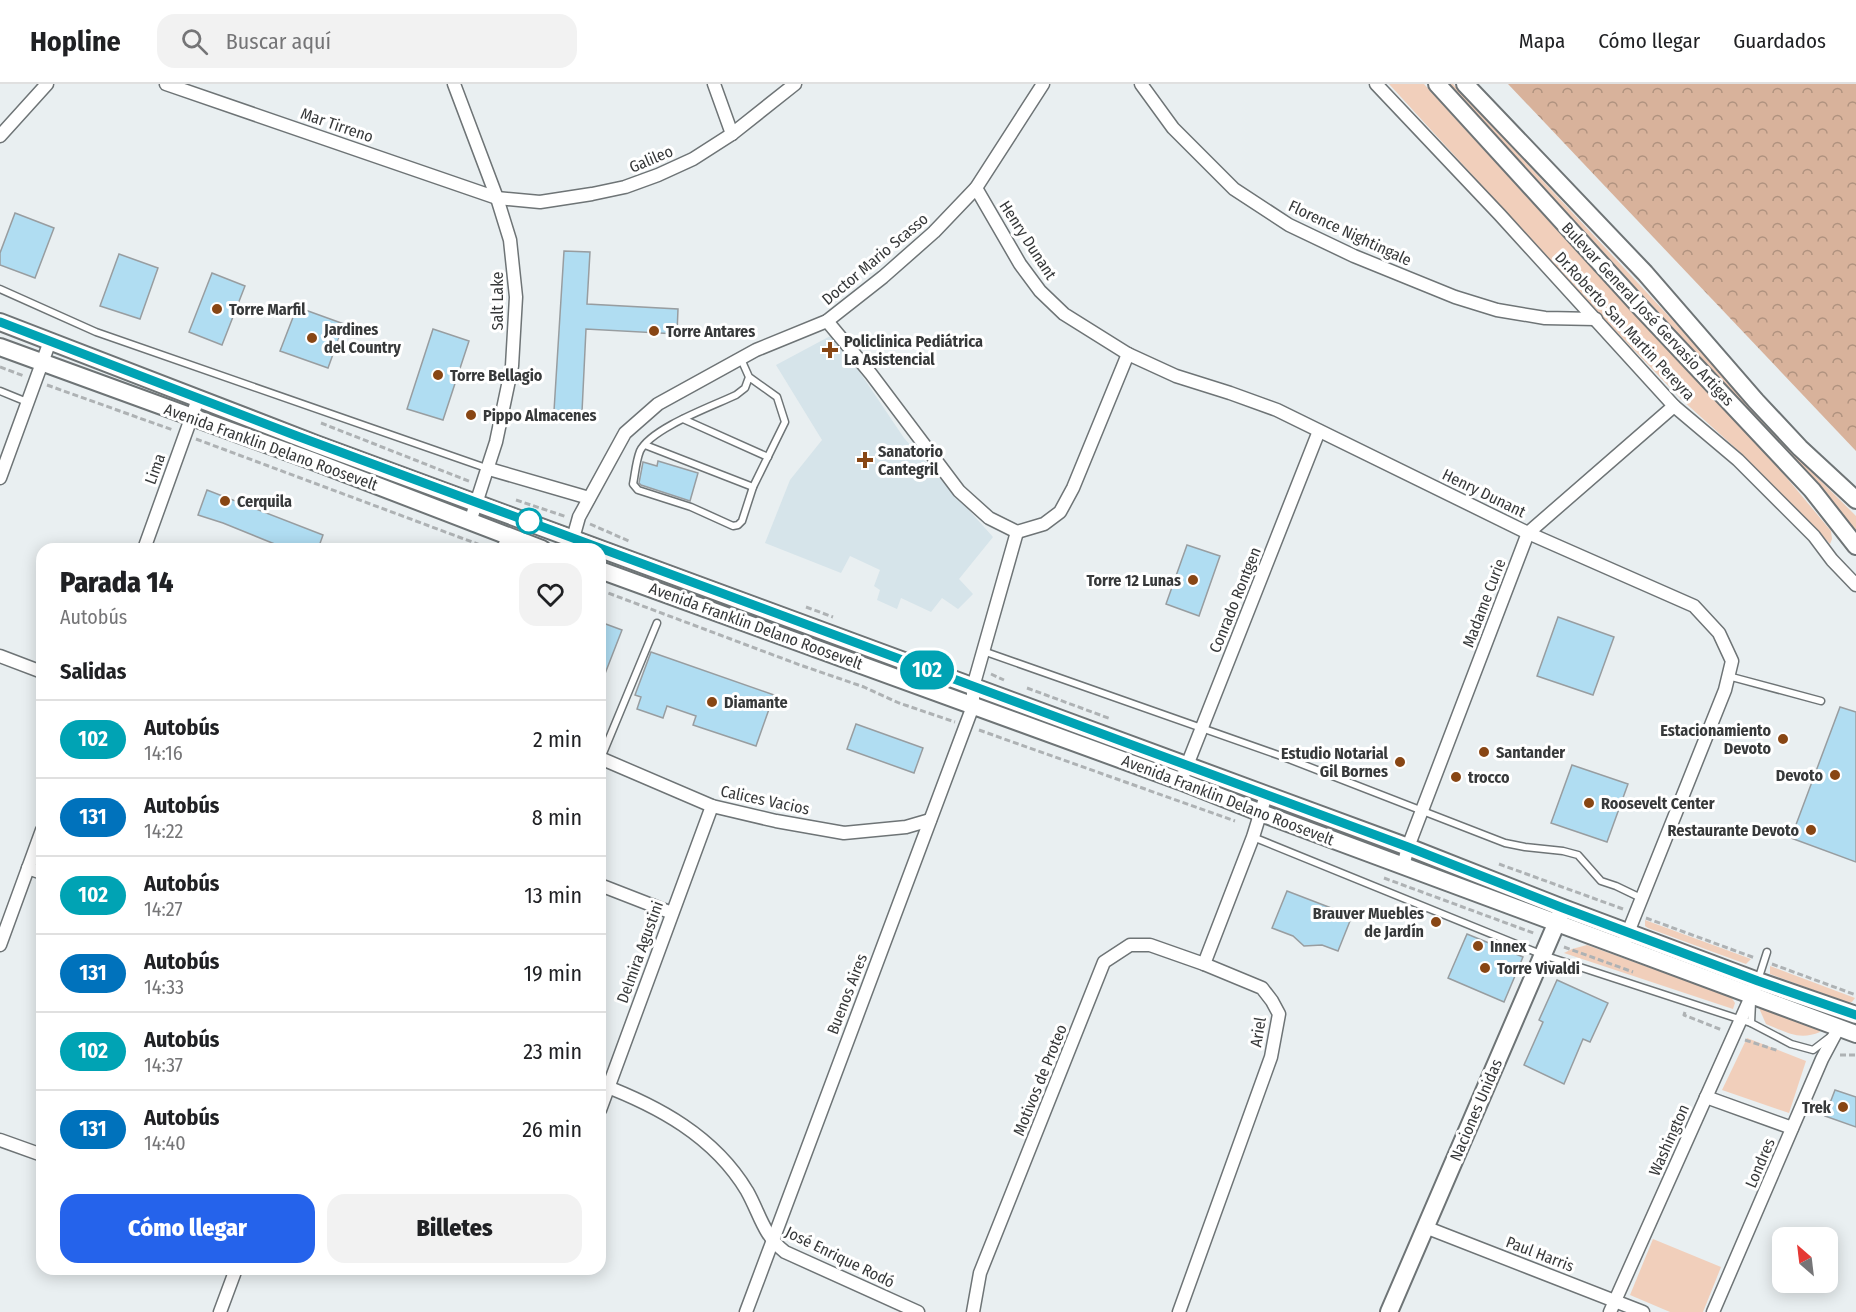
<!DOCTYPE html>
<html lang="es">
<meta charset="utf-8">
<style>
:root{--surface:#fff;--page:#f2f2f2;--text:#202124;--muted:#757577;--line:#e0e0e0;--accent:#2563eb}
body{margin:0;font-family:"Fira Sans Condensed",sans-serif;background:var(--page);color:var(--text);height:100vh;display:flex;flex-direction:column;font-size:22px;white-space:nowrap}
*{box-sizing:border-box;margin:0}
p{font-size:20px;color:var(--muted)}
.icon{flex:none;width:33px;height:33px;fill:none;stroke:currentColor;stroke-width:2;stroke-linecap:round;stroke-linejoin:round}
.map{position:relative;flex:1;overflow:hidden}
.side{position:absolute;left:36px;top:459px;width:570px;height:732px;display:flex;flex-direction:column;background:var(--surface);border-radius:18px;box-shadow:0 3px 15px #0003}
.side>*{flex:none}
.badge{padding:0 12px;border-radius:20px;font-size:21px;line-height:39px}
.needle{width:39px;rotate:332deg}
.tools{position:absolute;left:1772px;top:1143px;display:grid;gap:12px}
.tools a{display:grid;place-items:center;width:66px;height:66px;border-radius:12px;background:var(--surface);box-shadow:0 3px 15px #0003;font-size:30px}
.map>.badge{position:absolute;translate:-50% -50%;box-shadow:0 0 0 3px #fff}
h2{padding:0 24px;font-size:22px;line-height:54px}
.round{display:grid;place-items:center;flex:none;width:63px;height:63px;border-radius:18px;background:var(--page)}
.head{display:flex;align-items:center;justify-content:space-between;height:102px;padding:0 24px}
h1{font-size:28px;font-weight:800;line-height:45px}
.button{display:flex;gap:12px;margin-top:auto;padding:12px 24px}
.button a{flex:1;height:69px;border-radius:18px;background:var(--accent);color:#fff;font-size:24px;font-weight:800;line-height:69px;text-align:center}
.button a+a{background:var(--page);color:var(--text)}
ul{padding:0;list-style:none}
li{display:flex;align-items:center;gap:18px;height:78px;padding:0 24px;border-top:2px solid var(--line)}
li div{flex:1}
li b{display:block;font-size:22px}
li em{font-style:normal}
li .badge{min-width:66px;font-weight:700;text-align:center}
header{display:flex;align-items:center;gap:36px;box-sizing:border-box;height:84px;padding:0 30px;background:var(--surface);border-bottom:2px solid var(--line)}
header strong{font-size:28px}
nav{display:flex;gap:33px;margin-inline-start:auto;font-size:21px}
.search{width:420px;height:54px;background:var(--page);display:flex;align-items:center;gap:15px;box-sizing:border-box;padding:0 21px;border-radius:18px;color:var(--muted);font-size:22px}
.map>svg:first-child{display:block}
.built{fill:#d6e4ea}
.green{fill:#f1cfbb}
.forest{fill:url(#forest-crowns)}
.building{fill:#b0ddf2;stroke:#989da0;stroke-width:1.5}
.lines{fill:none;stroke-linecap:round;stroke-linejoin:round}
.lane-casing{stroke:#6e7476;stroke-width:9}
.street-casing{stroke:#6e7476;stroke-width:15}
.secondary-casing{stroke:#6e7476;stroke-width:20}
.path{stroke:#aeb2b4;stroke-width:3;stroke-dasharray:6 3;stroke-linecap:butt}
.lane{stroke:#fff;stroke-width:6}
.street{stroke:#fff;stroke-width:12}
.secondary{stroke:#fff;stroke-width:16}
.line-casing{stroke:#fff;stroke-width:14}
.line{stroke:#00a3b4;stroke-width:9}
.poi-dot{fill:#884614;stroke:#fff;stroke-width:2}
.stop-dot{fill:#fff;stroke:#00a3b4;stroke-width:3}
.labels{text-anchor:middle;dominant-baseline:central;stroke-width:6;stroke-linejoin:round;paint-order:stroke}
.street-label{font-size:16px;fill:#37393a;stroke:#fff}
.poi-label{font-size:16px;font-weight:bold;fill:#37393a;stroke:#fff;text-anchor:start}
</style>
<header>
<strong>Hopline</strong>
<div class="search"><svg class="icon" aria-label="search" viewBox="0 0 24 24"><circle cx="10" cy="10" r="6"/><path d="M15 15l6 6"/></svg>Buscar aquí</div>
<nav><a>Mapa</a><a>Cómo llegar</a><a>Guardados</a></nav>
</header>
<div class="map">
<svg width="1856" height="1228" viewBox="0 0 1856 1228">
<defs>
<pattern id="forest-crowns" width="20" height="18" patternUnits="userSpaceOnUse" patternTransform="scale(1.5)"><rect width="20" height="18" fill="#d8b29b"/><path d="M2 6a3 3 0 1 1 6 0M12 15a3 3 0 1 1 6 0" fill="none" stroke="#b0927f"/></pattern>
</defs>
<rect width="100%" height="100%" fill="#e9eff1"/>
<path class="built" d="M834,250L904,354L993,453L959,495L973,510L958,525L942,514L931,528L901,514L897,525L877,516L880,506L874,502L880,486L850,472L841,489L765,459L790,396L822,356L776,281Z"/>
<g class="green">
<path d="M1389,0H1424L1569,159L1762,364L1831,447L1832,455L1830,460L1741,369L1681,315L1603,234Z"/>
<path d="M1448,0H1453L1716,283L1778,354L1856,432V449L1810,391L1776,356Z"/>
<path d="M1645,836L1751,875L1746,880L1648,844L1645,842Z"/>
<path d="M1587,861L1731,913L1735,919L1733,925L1564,869L1572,865Z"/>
<path d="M1770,882L1855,914L1852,918L1849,919L1770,890Z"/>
<path d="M1759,924L1819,945L1820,948C1799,957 1786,948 1766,940Z"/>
<path d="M1747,954L1806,977L1789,1029L1722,1006Z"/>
<path d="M1653,1155L1721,1183L1703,1228H1670L1630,1211Z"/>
</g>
<path class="forest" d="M1508,0H1856V367Z"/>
<g class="building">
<path d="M15,129L54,144L35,194L0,181V169Z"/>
<path d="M564,167L590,168L587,220L678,225L677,250L586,245L582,328L554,327Z"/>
<path d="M119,170L158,184L140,235L100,222Z"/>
<path d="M212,189L245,202L222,261L189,248Z"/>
<path d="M297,223L344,240L328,284L280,267Z"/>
<path d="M433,245L469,257L443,336L407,325Z"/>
<path d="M658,377L698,389L690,417L641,401L639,399L643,378L657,382Z"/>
<path d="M207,406L323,451L318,465H287L223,439L198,431Z"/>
<path d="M1187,461L1220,472L1199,532L1166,520Z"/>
<path d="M1558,533L1614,553L1593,611L1537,592Z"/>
<path d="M603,539L622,546L601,600L600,547Z"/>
<path d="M651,568L774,611L756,662L693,641L696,632L667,622L663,634L637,625L641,613L635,611Z"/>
<path d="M1840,623L1856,628V778L1791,754Z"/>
<path d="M856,640L923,664L914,689L847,665Z"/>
<path d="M1572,681L1628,700L1607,758L1551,739Z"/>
<path d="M1287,807L1352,832L1338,867L1322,861L1304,862L1293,852L1272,844Z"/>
<path d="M1467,850L1523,873L1504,918L1448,894Z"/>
<path d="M1557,896L1608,919L1590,958L1583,955L1564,1000L1524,981L1543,938L1539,936Z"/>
<path d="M1835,1006L1856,1013V1043L1825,1032Z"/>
</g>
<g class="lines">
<defs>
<g id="lane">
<path d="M0,205L96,248L489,385"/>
<path d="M741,275L749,293L777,313L785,338L753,403L742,437L738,441L733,442L691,423L638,406L633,400C635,390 636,377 640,367C651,344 713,322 736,311L745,304L749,293"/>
<path d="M0,307L27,318"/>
<path d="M683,335L768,373"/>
<path d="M645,361L753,403"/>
<path d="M983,567L1281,672L1505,759L1525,763L1563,767L1578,771L1601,797L1616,802L1641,814"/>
<path d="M1728,592L1821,617"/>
<path d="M601,674L657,539"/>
<path d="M1253,753L1543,871L1751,939"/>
<path d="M1758,896L1767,868"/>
<path d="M1752,918L1751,939L1791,960L1813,966L1830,953"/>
</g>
<g id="street">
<path d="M166,0L497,114L540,118L592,110L625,103L658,91L693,75L732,50L795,0"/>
<path d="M454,0L497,114L510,156L516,213L512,282L496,358L470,438"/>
<path d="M714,0L732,50"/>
<path d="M1141,0L1173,44L1234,105L1289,141L1354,172L1455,213L1497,226L1545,234L1596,235"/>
<path d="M1376,0L1500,131L1674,322L1738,376L1814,452L1832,476L1856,501"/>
<path d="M0,52L47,0"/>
<path d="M976,104L1020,180L1040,207L1064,230L1128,270L1176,292L1230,309L1277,326L1528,449L1694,522L1719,549L1732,577L1725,606L1625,856"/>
<path d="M827,237L871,290L959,407L989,434L1017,448"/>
<path d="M489,385L589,414"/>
<path d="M0,394L50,257"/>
<path d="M1017,448L1044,440L1060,428L1073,404L1128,270"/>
<path d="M144,465L198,315"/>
<path d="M503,465L508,453"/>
<path d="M570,465L579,433L625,349L658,320L756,266L827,237L883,193L934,148L976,104L1043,0"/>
<path d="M0,572L42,588"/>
<path d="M600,674L712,722L776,737L844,749L906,743L930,736"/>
<path d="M1184,689L1319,347"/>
<path d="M1403,782L1408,763L1528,449L1674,322"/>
<path d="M28,784L42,789"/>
<path d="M600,801L672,829"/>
<path d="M0,861L42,746"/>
<path d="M1204,880L1253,753L1266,711"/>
<path d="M600,1000C658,1022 714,1052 747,1107C760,1130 763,1151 785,1168L918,1228"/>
<path d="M1706,1013L1792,1044"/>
<path d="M600,1026L712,722"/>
<path d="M0,1056L42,1071"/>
<path d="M1425,1143L1643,1228"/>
<path d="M220,1228L236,1185"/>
<path d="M746,1228L973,622V603L1017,448"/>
<path d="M973,1228L980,1189L1104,878L1130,861H1150L1204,880L1262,904L1272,917L1279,930L1271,973L1179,1228"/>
<path d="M1610,1228L1754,906"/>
<path d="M1713,1228L1822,975L1839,943"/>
</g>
<g id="secondary">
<path d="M1437,0L1642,225L1812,406L1856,462"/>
<path d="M1465,0L1645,189L1756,317L1800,364L1856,416"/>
<path d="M0,238L316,360L1408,763L1563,824L1758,897L1856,931"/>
<path d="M0,263L313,377L542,465"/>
<path d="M600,486L1180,697L1261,729L1856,950"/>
<path d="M1389,1228L1560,831"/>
</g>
</defs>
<use href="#lane" class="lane-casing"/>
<use href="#street" class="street-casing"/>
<use href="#secondary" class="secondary-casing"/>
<g class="path">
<path d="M0,283L24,292"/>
<path d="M47,301L173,346"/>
<path d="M321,339L471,398"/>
<path d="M196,355L491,465"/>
<path d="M516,416L567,433"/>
<path d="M590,440L631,458"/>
<path d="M600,506L800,581L864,603L899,619L955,638"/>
<path d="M806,523L833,533"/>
<path d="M991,590L1004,596"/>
<path d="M1027,604L1111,635"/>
<path d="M979,646L1235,737"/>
<path d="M1499,780L1623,825"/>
<path d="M1384,794L1536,850"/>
<path d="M1646,834L1755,874"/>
<path d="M1564,863L1633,888"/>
<path d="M1772,880L1856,911"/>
<path d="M1685,928L1684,931L1722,946"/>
<path d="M1745,956L1779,967"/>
<path d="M1840,971H1856"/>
</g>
<use href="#lane" class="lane"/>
<use href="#street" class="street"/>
<use href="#secondary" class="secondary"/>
</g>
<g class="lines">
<defs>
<path id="line" d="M0,238L297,352L1408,763L1563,824L1758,897L1856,931"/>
</defs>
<use href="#line" class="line-casing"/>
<use href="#line" class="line"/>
</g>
<g class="poi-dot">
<circle cx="217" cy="225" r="6"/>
<circle cx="654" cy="247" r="6"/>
<circle cx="312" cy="254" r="6"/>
<path d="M827 257h6v6h6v6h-6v6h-6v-6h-6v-6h6z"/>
<circle cx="438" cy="291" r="6"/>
<circle cx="471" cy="331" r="6"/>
<path d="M862 367h6v6h6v6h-6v6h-6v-6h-6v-6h6z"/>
<circle cx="225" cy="417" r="6"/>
<circle cx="1193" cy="496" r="6"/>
<circle cx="712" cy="618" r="6"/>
<circle cx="1783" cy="655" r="6"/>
<circle cx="1484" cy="668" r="6"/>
<circle cx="1400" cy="678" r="6"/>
<circle cx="1835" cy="691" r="6"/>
<circle cx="1456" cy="693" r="6"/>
<circle cx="1589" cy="719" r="6"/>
<circle cx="1811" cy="746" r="6"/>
<circle cx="1436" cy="838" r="6"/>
<circle cx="1478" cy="862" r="6"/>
<circle cx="1485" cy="884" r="6"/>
<circle cx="1843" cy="1023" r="6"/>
</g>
<circle class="stop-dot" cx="529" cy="437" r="12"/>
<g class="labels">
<g class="street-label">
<text transform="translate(337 41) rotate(19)">Mar Tirreno</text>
<text transform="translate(651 75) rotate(-23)">Galileo</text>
<text transform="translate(1350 149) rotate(25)">Florence Nightingale</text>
<text transform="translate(1028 156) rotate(57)">Henry Dunant</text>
<text transform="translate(875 175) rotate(-40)">Doctor Mario Scasso</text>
<text transform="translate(497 217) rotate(-90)">Salt Lake</text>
<text transform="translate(1648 230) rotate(47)">Bulevar General José Gervasio Artigas</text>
<text transform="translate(1625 242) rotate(47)">Dr.Roberto San Martin Pereyra</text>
<text transform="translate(271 363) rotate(20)">Avenida Franklin Delano Roosevelt</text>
<text transform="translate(155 385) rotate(-70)">Lima</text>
<text transform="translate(1484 409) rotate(26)">Henry Dunant</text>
<text transform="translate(1235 516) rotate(-68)">Conrado Rontgen</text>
<text transform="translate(1484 519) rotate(-69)">Madame Curie</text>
<text transform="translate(756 542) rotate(20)">Avenida Franklin Delano Roosevelt</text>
<text transform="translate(765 716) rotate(12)">Calices Vacios</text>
<text transform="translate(1228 716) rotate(21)">Avenida Franklin Delano Roosevelt</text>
<text transform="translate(640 868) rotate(-70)">Delmira Agustini</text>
<text transform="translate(847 910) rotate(-69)">Buenos Aires</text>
<text transform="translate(1258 948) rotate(-81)">Ariel</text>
<text transform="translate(1040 996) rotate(-68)">Motivos de Proteo</text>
<text transform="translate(1476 1026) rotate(-67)">Naciones Unidas</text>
<text transform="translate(1669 1056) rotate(-66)">Washington</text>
<text transform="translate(1760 1079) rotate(-67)">Londres</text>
<text transform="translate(1540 1170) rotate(21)">Paul Harris</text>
<text transform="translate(840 1173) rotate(26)">José Enrique Rodó</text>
</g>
<g class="poi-label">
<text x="229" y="225">Torre Marfil</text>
<text x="324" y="245">Jardines<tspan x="324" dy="18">del Country</tspan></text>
<text x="666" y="247">Torre Antares</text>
<text x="844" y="257">Policlinica Pediátrica<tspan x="844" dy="18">La Asistencial</tspan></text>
<text x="450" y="291">Torre Bellagio</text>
<text x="483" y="331">Pippo Almacenes</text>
<text x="878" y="367">Sanatorio<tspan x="878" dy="18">Cantegril</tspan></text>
<text x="237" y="417">Cerquila</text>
<text x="1181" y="496" text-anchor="end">Torre 12 Lunas</text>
<text x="724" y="618">Diamante</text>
<text x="1771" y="646" text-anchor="end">Estacionamiento<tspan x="1771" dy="18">Devoto</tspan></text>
<text x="1496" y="668">Santander</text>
<text x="1388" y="669" text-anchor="end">Estudio Notarial<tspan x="1388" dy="18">Gil Bornes</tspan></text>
<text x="1823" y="691" text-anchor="end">Devoto</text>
<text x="1468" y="693">trocco</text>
<text x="1601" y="719">Roosevelt Center</text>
<text x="1799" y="746" text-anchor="end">Restaurante Devoto</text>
<text x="1424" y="829" text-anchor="end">Brauver Muebles<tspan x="1424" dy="18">de Jardín</tspan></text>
<text x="1490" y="862">Innex</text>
<text x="1497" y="884">Torre Vivaldi</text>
<text x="1831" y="1023" text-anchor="end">Trek</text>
</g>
</g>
</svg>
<div class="tools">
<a><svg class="needle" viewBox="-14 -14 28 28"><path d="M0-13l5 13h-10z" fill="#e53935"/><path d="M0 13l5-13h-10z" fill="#757577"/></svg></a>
</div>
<b class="badge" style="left:927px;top:586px;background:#00a3b4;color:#fff">102</b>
<section class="side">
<div class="head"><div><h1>Parada 14</h1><p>Autobús</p></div><a class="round"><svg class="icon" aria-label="heart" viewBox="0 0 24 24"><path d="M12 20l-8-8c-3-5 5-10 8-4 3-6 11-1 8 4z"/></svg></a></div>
<h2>Salidas</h2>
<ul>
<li><span class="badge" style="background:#00a3b4;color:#fff">102</span><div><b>Autobús</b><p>14:16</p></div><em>2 min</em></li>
<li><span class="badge" style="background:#0072bc;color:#fff">131</span><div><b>Autobús</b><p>14:22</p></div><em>8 min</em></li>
<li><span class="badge" style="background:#00a3b4;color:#fff">102</span><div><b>Autobús</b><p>14:27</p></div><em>13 min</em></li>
<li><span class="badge" style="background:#0072bc;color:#fff">131</span><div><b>Autobús</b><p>14:33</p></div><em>19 min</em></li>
<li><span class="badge" style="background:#00a3b4;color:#fff">102</span><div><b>Autobús</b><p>14:37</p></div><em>23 min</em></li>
<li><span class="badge" style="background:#0072bc;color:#fff">131</span><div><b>Autobús</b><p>14:40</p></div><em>26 min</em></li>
</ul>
<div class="button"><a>Cómo llegar</a><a>Billetes</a></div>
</section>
</div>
